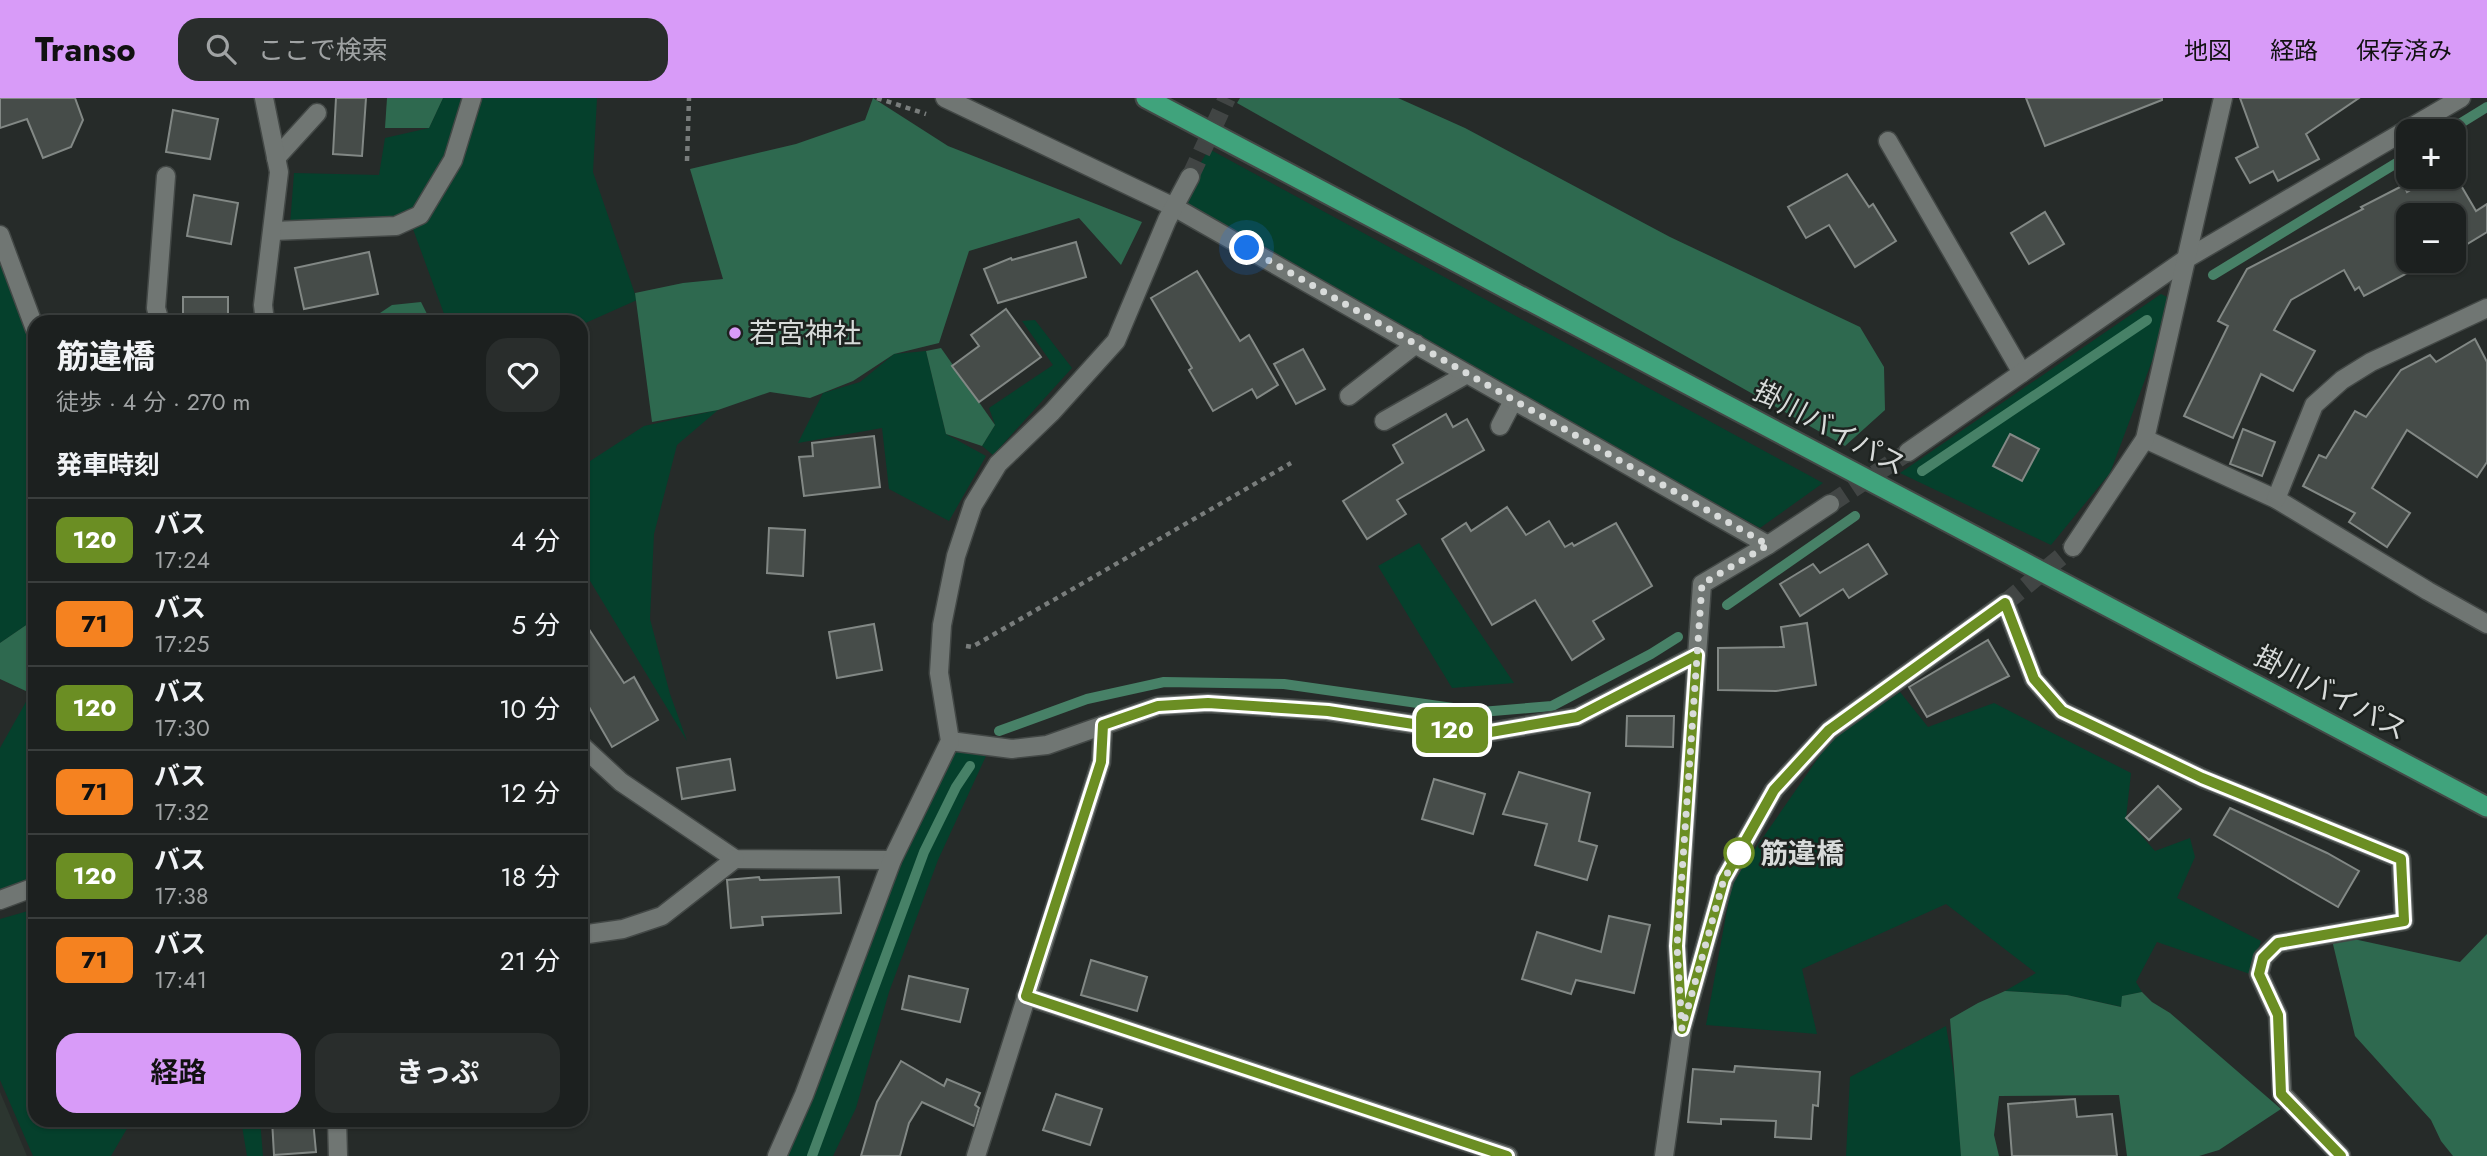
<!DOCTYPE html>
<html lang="ja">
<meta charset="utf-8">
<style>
:root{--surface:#1c201f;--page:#292d2c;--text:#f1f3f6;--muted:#a0a3a4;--line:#3a3e3d;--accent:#d89bf8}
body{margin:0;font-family:Jost,"Noto Sans JP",sans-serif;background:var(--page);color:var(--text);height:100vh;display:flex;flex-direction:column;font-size:26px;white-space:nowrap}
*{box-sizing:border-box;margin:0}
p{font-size:23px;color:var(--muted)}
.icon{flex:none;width:38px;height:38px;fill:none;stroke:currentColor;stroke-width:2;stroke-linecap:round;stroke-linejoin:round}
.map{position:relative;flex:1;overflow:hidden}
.drawer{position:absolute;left:28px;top:217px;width:560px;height:812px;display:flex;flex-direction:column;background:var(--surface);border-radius:21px;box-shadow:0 2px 5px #0004,0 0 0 2px var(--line)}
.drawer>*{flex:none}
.badge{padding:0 14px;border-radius:10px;font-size:24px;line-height:46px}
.controls{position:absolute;left:2396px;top:21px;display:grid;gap:14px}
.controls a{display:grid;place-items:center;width:70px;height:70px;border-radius:14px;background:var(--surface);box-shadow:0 2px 5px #0004,0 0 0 2px var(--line);font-size:35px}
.you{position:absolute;width:35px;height:35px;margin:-18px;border:5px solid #fff;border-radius:50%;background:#1a73e8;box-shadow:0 0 0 10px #1a73e833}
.map>.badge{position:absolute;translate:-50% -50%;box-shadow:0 0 0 4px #fff}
h2{padding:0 28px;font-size:26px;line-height:63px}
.round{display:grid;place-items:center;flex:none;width:74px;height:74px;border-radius:21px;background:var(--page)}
.headline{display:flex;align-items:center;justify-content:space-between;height:119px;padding:0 28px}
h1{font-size:33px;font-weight:700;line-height:52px}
.cta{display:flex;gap:14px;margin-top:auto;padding:14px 28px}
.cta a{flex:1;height:80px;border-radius:21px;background:var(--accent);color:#111;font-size:28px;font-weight:700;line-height:80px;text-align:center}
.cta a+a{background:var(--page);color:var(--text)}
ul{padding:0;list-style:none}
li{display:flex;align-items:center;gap:21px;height:84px;padding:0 28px;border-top:2px solid var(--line)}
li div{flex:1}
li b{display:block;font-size:26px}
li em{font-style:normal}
li .badge{min-width:77px;font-weight:700;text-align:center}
header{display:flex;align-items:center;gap:42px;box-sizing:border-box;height:98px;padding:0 35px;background:var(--accent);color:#111}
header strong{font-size:33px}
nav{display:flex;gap:38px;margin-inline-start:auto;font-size:24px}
.search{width:490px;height:63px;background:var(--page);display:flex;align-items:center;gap:18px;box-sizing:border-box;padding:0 24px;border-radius:21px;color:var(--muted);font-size:26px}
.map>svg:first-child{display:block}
.built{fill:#2c3630}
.green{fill:#05402c}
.forest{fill:#2e694f}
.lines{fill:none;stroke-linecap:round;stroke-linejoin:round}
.stream{stroke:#478167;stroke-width:10}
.building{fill:#464c49;stroke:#828885;stroke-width:2}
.minor-tunnel{stroke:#414544;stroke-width:18;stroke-dasharray:18 9;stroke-linecap:butt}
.service-casing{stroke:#434846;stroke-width:21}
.minor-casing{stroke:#434846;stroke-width:21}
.trunk-casing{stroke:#434846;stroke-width:23}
.path{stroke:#797d7c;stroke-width:4.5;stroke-dasharray:5 5;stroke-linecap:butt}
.service{stroke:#707673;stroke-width:18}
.minor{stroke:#707673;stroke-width:18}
.trunk{stroke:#40a37c;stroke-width:19}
.line-casing{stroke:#fff;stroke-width:16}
.line{stroke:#6b8e23;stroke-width:10}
.walk{stroke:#d8dbda;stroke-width:7;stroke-dasharray:0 12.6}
.poi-dot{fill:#d89bf8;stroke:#1d221f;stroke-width:2.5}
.stop-dot{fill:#fff;stroke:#6b8e23;stroke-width:3.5}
.labels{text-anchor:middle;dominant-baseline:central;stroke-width:5;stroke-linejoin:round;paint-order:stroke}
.poi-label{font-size:28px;fill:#d8dbda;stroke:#1d221f;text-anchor:start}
.street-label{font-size:28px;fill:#d8dbda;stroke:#1d221f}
.stop-label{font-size:28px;font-weight:bold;fill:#d8dbda;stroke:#1d221f;text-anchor:start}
</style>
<header>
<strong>Transo</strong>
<div class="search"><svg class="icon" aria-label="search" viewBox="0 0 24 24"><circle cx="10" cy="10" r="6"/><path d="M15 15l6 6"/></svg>ここで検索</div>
<nav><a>地図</a><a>経路</a><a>保存済み</a></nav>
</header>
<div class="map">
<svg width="2487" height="1058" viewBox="0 0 2487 1058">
<rect width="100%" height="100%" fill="#262b29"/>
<path class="built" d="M0,994L27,1058H0Z"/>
<g class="green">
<path d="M443,0H597L593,74L637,202L581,227V224H447L413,131L290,127L294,75L379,77L385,40L429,30Z"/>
<path d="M1209,51L1823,385L1760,430L1174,109Z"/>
<path d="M0,159L35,227V521L0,545Z"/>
<path d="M2161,196L2167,199L2158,247L2110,375L2051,447L1900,375Z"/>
<path d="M1035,222L1072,270L993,357L982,348L995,327L989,310L1053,267L1022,223Z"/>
<path d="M926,253L946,336L986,358L949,423L889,391L882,330L798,345L823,295L860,284L894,256Z"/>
<path d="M718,312L677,347L654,436L650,521L670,596L687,643L581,468V369L644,328Z"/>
<path d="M1419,445L1514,585L1452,590L1378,468Z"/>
<path d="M35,593V781L0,794V650L31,595Z"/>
<path d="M1900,594L1928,629L1994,605L2131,675L2126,720L2155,753L2190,740L2195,759L2177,800L2261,843L2250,876L2157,844L2136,884L2142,894L2122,898V909L2067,897L2005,893L2036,875L1946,806L1802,871L1817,936L1706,927L1732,784L1832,640Z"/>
<path d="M947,650L986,658L938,762L889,894L856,1010L833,1058H777L855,860Z"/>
<path d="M35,811V1022H132L111,1058H33L0,982V821Z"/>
<path d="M1946,928L1955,982L1961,1058H1846L1850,979Z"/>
<path d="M241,1022H260L263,1058H247Z"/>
</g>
<g class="forest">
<path d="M387,0H443L429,30H385Z"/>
<path d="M873,0L948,48L1142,124L1121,167L1079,120L969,153L939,245L894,256L853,283L810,300L770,294L718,312L652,324L635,195L683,185L723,181L690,71L796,46L865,22Z"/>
<path d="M1240,0H1398L1465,30L1670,139L1860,229L1884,269L1885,312L1845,348L1237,5Z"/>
<path d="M421,204L431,224H379L380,215L392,207Z"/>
<path d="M941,250L995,327L982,348L946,336L926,253Z"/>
<path d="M35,521V589L28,594L0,581V545Z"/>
<path d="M2487,836V1058H2453L2441,1043L2431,1022L2355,938L2332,842L2349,840L2460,864Z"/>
<path d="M2005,893L2067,897L2121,909L2122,898L2142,894L2152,904L2170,915L2281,1011L2219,1052L2199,1058H2127L2119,997L1999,998L1994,1037L1999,1058H1961L1950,921L1978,905Z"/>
</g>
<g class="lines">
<g class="stream">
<path d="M2448,33L2487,9"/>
<path d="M2213,177L2408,58"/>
<path d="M1922,373L2147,222"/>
<path d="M1727,507L1855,418"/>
<path d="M999,633L1087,601L1164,584L1284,586L1481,614L1552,608L1651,556L1678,539"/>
<path d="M812,1058L924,754L956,689L970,668"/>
</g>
</g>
<g class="building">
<path d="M0,0H75L83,22L71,49L43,60L27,21L0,30Z"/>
<path d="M336,0H366L362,58L333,56Z"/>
<path d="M2026,0H2162V2L2045,48Z"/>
<path d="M2240,0H2359L2306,36L2319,61L2278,83L2273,73L2250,85L2236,60L2258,49Z"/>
<path d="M173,12L218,21L210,61L166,54Z"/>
<path d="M1847,76L1869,109L1873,106L1896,143L1855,169L1829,127L1806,140L1788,109Z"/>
<path d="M2433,79H2456L2476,113L2487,106V134L2454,154V117H2408V163H2430L2364,198L2359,189L2355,192L2344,172L2291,202L2274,232L2315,253L2293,293L2261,276L2233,340L2184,318L2228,228L2218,223L2247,171L2363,111L2361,109L2404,87L2407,94Z"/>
<path d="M194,97L238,105L231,146L187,138Z"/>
<path d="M2045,114L2064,146L2029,166L2011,135Z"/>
<path d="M1076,144L1086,179L998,205L984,171L1011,160L1012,162Z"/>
<path d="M369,154L378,196L304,211L295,170Z"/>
<path d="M1197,173L1240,243L1249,237L1278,287L1257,300L1252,291L1213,313L1189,272L1192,270L1151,200Z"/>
<rect x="183" y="199" width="45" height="25"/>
<path d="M1006,211L1041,259L979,304L952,268L979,248L971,237Z"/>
<path d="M2475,241L2487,264V364L2477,379L2407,332L2372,390L2410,415L2387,449L2349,424L2355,415L2303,388L2319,357L2326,360L2355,313L2366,319L2401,272L2430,257L2436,264Z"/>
<path d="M1303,251L1325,291L1296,306L1274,266Z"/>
<path d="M1446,316L1453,329L1467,321L1484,352L1397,402L1406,416L1367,441L1343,403L1403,365L1393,347Z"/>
<path d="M2243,331L2275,344L2262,378L2230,366Z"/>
<path d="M2010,336L2039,351L2022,383L1993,368Z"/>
<path d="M874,338L880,389L804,398L799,359L813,358L812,345Z"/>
<path d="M1507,409L1526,437L1549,423L1565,449L1572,445L1574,448L1616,425L1652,488L1593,523L1604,541L1572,562L1535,502L1492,527L1442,441L1466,425L1471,433Z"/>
<path d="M769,430L805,432L803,478L767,475Z"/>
<path d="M1868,446L1887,476L1849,500L1843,491L1800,518L1780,486L1813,466L1820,475Z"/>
<path d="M581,519L624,585L634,579L658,622L612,649L581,595Z"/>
<path d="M1807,525L1816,587L1776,593L1718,592V550L1784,549L1781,529Z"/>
<path d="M874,526L882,572L837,580L829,534Z"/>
<path d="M1988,542L2009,578L1927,619L1909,589Z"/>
<path d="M1627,618H1674L1673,649L1626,648Z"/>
<path d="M730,661L735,692L682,701L677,670Z"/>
<path d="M1519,674L1590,695L1579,743L1597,748L1587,782L1535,767L1547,726L1503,716Z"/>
<path d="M1434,681L1485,696L1473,736L1422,721Z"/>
<path d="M2158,688L2181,711L2149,742L2126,720Z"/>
<path d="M2230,710L2327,755L2359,773L2338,809L2214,737Z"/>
<path d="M759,779L760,782L839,779L841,815L762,819L763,827L731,830L727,782Z"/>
<path d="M1609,818L1650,827L1634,895L1576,882L1571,896L1522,881L1537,834L1601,854Z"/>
<path d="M1091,862L1147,879L1137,913L1081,897Z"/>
<path d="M909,878L968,891L960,924L902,911Z"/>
<path d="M901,963L944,988L947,981L980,995L975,1007L979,1010L974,1028L922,1004L909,1025L900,1058H861L877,1004Z"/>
<path d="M1735,968L1820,974L1818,1008L1813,1007L1811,1041L1775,1039L1776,1023L1721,1021V1026L1688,1024L1693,971L1734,974Z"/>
<path d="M1056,996L1102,1011L1090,1047L1043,1032Z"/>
<path d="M2075,1001L2077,1019L2112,1016L2117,1058H2012L2008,1006Z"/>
<path d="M272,1022H313L316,1054L274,1057Z"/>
</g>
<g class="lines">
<g class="minor-tunnel">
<path d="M1190,79L1227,0"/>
<path d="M1830,406L1908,354"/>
<path d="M2005,505L2073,449"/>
</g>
<defs>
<g id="service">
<path d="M945,0L1174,109"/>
<path d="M276,60L317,15"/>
<path d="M273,133L396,128L420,117L453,62L472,0"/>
<path d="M1349,298L1416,246"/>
<path d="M1384,323L1467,276"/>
<path d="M1500,328L1513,303"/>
</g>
<g id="minor">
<path d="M264,0L279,74L263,207L265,224"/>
<path d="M1888,43L2022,275"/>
<path d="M1174,109L1768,447"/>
<path d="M0,137L35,231"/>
<path d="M160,224L156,210L166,78"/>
<path d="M2145,341L2276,401L2428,493L2487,526"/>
<path d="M1908,354L2186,161L2461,0"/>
<path d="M2276,401L2314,307L2342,282L2371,264L2487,210"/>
<path d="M2073,449L2145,341L2223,0"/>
<path d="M950,643L1012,651L1047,647L1158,608L1208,605L1327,613L1479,636L1577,619L1697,557"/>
<path d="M581,647L621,684L735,761L892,762"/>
<path d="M0,802L35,789"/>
<path d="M581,837L623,831L662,818L735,761"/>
<path d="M1026,898L1508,1058"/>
<path d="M1681,917L1677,848L1702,486L1768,447L1830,406"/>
<path d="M337,1022L338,1058"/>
<path d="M777,1058L804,997L892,762L950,643L939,575L942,527L956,458L973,407L998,366L1052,314L1116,243L1167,122L1190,79"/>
<path d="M976,1058L1101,664L1103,627"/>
<path d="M1664,1058L1682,931L1724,781L1774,692L1829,632L2005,505L2034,581L2062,613L2202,680L2401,761L2404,823L2278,845L2263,860L2259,876L2278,917L2282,996L2341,1058"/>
</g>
<path id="trunk" d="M1146,0L2487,709"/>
</defs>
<use href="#service" class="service-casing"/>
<use href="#minor" class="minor-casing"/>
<use href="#trunk" class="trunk-casing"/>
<g class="path">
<path d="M877,0L926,16"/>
<path d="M687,63L689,0"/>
<path d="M966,548L972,549L1291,365"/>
</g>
<use href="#service" class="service"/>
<use href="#minor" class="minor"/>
<use href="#trunk" class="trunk"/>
</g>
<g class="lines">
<defs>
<path id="line" d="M1507,1058L1026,898L1101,664L1103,627L1158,608L1208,605L1328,613L1479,636L1577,619L1697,557L1677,848L1682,931L1724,781L1774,692L1829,632L2005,505L2034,581L2062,613L2202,680L2401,761L2404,823L2278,845L2263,860L2259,876L2278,917L2281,996L2341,1058"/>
</defs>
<use href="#line" class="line-casing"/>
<use href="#line" class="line"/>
<path class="walk" d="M1247,150L1768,447L1702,486L1677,848L1682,931L1724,781L1739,755"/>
</g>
<circle class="poi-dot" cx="735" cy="235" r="7"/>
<circle class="stop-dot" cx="1739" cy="755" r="14"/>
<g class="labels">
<g class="poi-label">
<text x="749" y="235">若宮神社</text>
</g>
<g class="street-label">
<text transform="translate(1830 330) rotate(28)">掛川バイパス</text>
<text transform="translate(2331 595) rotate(28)">掛川バイパス</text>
</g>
<g class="stop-label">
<text x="1760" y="755">筋違橋</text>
</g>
</g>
</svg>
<div class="controls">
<a>+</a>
<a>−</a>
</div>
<div class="you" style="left:1247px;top:150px"></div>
<b class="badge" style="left:1452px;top:632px;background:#6b8e23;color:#fff">120</b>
<section class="drawer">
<div class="headline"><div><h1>筋違橋</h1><p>徒歩 · 4 分 · 270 m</p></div><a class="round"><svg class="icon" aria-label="heart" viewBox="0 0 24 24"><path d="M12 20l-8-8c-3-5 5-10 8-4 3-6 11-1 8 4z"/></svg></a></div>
<h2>発車時刻</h2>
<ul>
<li><span class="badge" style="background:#6b8e23;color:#fff">120</span><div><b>バス</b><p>17:24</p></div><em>4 分</em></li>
<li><span class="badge" style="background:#f58220;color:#111">71</span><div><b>バス</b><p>17:25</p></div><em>5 分</em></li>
<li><span class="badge" style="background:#6b8e23;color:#fff">120</span><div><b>バス</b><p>17:30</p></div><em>10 分</em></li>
<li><span class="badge" style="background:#f58220;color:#111">71</span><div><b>バス</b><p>17:32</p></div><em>12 分</em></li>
<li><span class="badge" style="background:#6b8e23;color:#fff">120</span><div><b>バス</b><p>17:38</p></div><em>18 分</em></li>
<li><span class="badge" style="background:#f58220;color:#111">71</span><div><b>バス</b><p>17:41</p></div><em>21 分</em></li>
</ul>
<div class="cta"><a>経路</a><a>きっぷ</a></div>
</section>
</div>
